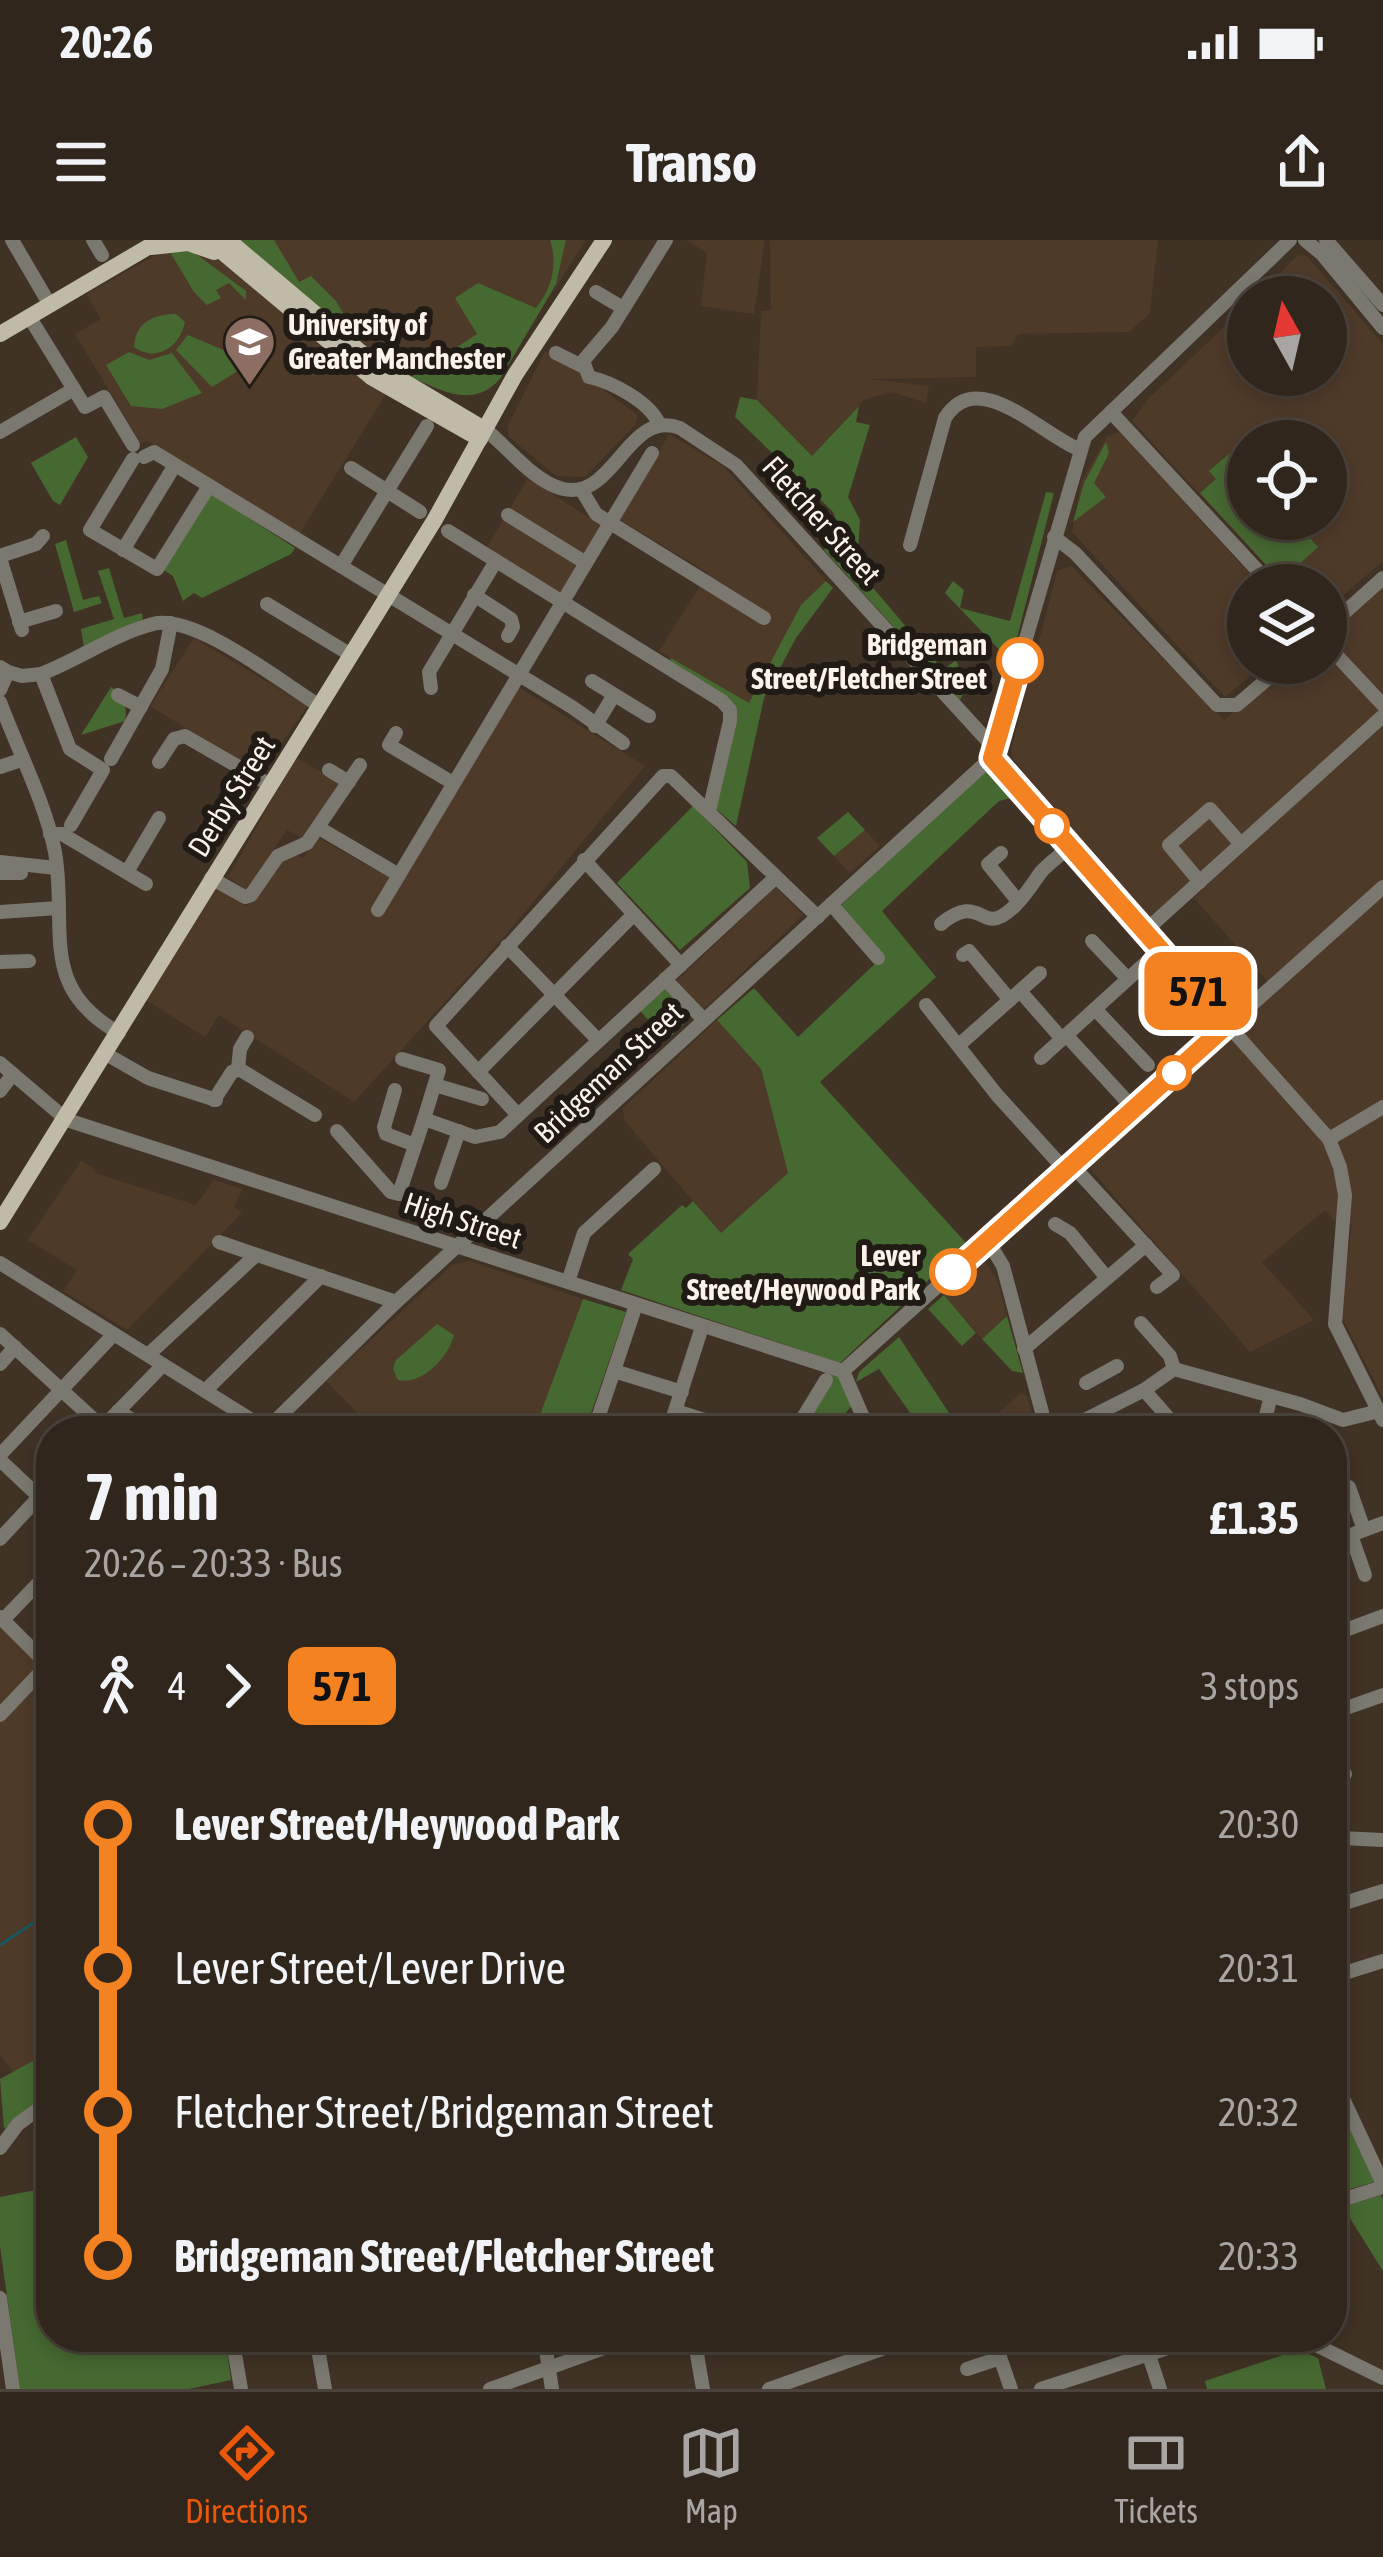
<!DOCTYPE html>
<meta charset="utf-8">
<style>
:root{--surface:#30261c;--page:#3c3229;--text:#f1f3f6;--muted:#a8a5a3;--line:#4b433b;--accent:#ea580c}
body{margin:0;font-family:"Asap Condensed",sans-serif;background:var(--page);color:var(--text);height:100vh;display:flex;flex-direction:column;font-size:45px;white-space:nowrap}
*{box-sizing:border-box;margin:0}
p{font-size:39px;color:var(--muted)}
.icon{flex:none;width:66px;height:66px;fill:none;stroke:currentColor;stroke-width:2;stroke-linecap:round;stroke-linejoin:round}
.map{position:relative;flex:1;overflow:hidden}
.drawer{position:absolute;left:36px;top:1176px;width:1311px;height:936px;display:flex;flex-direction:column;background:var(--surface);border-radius:48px;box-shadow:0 6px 18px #0003,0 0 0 3px var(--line)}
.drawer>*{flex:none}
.badge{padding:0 24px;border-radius:18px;font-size:42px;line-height:78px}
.needle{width:78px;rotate:352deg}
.controls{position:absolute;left:1227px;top:36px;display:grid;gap:24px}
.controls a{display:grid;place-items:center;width:120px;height:120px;border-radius:50%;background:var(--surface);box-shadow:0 6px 18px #0003,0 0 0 3px var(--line);font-size:60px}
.map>.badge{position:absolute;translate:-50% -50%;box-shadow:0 0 0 6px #fff}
.legs{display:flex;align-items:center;gap:18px;height:132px;padding:0 48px;font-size:39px}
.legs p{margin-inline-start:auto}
.summary{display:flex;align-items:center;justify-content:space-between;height:204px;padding:0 48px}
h1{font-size:66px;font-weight:700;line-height:90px}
ul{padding:0 48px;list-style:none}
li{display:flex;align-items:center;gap:42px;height:144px;font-size:45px}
li i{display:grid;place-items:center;width:18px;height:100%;margin:0 15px;background:currentColor}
li i::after{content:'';width:30px;height:30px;margin:-15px;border:9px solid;border-radius:50%;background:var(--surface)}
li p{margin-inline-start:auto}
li:first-child i{background:linear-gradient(#0000 50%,currentColor 0)}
li:last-child i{background:linear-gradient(currentColor 50%,#0000 0)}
.status{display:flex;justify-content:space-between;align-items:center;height:84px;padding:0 60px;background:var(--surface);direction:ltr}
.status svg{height:33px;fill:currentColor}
header{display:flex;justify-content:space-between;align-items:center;height:156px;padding:0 48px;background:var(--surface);font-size:54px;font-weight:700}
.tab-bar{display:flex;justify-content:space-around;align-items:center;height:168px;border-top:3px solid var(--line);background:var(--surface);font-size:33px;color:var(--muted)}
.tab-bar a{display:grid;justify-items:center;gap:6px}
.tab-bar .active{color:var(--accent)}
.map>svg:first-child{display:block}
.built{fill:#4e3a29;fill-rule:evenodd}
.green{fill:#466831}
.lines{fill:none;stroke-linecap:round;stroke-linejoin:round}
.stream{stroke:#185961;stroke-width:3}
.minor{stroke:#7b786f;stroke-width:14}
.major{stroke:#c0baa8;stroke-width:16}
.line-1-casing{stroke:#fff;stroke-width:27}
.line-1{stroke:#f58220;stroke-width:18}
.stop-1-dot{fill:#fff;stroke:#f58220;stroke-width:6}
.labels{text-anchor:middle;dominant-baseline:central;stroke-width:12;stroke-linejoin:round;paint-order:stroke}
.poi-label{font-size:30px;font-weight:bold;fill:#fbf2e9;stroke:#211b15;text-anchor:start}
.street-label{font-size:30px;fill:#fbf2e9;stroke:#211b15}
.stop-label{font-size:30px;font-weight:bold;fill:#fbf2e9;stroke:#211b15;text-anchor:end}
</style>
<div class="status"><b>20:26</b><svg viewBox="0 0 49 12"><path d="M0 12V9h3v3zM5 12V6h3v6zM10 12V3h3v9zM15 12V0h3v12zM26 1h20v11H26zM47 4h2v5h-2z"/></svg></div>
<header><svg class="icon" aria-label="menu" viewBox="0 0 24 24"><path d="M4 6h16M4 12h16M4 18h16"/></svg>Transo<svg class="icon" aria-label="share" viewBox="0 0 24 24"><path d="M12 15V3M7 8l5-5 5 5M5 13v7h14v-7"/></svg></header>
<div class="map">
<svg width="1383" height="2149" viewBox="0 0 1383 2149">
<rect width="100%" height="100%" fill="#403225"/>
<g class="built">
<path d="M208,0H586L490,150L457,156L400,131L300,293L148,201L141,203L75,94L101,79L86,54L167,9Z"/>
<path d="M686,0H765L754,74L701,66L707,13Z"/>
<path d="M770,0H1158L1150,73L1129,92L1018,94L1011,106L976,107V137L869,139L929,146L926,163L892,152L864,160L812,216L757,160L761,71L771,70Z"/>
<path d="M1298,15L1307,16L1383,104V321L1326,370V345H1284L1132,181L1148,159L1248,64V135H1326V57H1255ZM1248,201H1326V279H1248Z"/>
<path d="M545,111L579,130L585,142L599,147L638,175L635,185L585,237L556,236L508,196V185Z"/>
<path d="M1120,192L1260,345H1248V423H1266L1225,457L1072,292L1082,240L1107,197Z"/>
<path d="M669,194L723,226L826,341L801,366L749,464L659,411L708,333L619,279Z"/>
<path d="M528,238L611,292L569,361L485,310Z"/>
<path d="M1071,326L1224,480L1293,423H1326V413L1382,473L1148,678L1087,612L1013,519L1011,510L1057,331Z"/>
<path d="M1383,343V456L1326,394Z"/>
<path d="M194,398L307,466L261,534L150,466Z"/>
<path d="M515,445L645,526L504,697L354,862L219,775L205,797L146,760L215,646L247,666L272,627L292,613L303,618L317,597L399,643Z"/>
<path d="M1383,487V1158L1340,1074L1352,984L1336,983L1325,970L1262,1022L1314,1080L1250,1112L1085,923L1277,752L1194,658L1300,558Z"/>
<path d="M299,519L339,542L303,599L287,590L246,650L228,637L294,521Z"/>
<path d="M865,590L880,606L850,633L834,616Z"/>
<path d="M776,647L803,675L703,770L676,741Z"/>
<path d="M717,780L761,829L788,933L721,994L624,880L623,868Z"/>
<path d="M81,921L96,930L95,933L196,965L214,940L243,949L234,966L242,973L127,1090L63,1051L77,1030L28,1000Z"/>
<path d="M469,1021L583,1059L534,1191H375L326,1141L452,1025Z"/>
<path d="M986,1023L997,1039L1007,1076L982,1099L944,1055L976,1026Z"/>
<path d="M1021,1153L1027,1156L1037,1191H978Z"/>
<path d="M0,1380L51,1429V1811L13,1832L0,1815Z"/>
</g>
<g class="green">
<path d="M238,0H274L299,42L311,36L336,61L345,76H354L344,89Z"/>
<path d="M550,0H566L556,44L500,139C472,169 443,151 411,137L477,94L455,58L478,43L536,68C552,48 558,25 550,0Z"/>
<path d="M192,11L246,51V60L229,43L216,50L221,58L207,65L194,52L170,12Z"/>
<path d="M176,74L185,82C180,107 156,123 134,107C135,83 153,74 176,74Z"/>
<path d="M188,95L252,122L212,147L176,110Z"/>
<path d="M129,112L149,120L172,113L202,153L162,169L131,166L106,125Z"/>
<path d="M740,157L757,160L812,216L859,166L856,182L870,185L848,257L860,280L857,329L943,430L956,420L967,447L960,460L824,310L838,285L833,272L735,177Z"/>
<path d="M76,197L88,217L60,265L53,261L31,223Z"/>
<path d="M1106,202L1109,213L1094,243L1106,257L1073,282L1084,243Z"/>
<path d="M1231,212L1248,230V279H1293L1318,307L1281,341L1200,253L1216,239L1209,231Z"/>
<path d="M1046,252L1054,253L1011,422L945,353L953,341L964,350L960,368L1010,381Z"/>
<path d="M212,254L295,308L291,314L202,358L194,353L183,361L173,336L162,329Z"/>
<path d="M66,300L83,360L99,356L102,363L74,372L55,304Z"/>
<path d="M109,328L124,378L142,373L143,379L84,407L81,389L114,379L98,331Z"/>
<path d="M826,341L833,348L796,398L764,458L736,586L715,568L719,536L737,473L725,457L669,422L671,418L749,463L801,365Z"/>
<path d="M111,447C123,453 128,468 125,481L81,495Z"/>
<path d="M986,528L1015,557L999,561L882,671L936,737L820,842L967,1004L840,1123L621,1050L633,1019L628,1014L682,965L686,968L693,961L721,993L788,933L761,829L717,780L754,748L798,797L881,718L837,669Z"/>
<path d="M693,566L747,622L750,648L680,710L617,643Z"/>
<path d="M848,572L865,590L834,616L817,598Z"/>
<path d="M665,746L690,773L689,779L667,800L639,770Z"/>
<path d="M944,1055L976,1093L962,1106L928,1069Z"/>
<path d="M583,1059L626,1072L585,1191H534Z"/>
<path d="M1007,1076L1023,1133L1012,1131L982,1099Z"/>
<path d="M437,1084L454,1095C449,1117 421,1146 398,1140L393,1129L396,1120Z"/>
<path d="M899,1097L961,1191H923L879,1129L856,1142L859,1132Z"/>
<path d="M833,1130L843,1131L855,1162L830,1191H795Z"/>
<path d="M51,1811V1852L4,1889L0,1839Z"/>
<path d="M1332,1853L1375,1942L1332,1954Z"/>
<path d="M51,1947V2097H225L231,2140L189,2149H20L0,2006V1957Z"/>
<path d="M1381,1955L1383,1959V2031L1343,1967Z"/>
<path d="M1298,2110L1318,2118L1326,2149H1207L1205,2141Z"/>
</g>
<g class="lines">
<path class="stream" d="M0,1705L36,1681L51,1660"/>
<g class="minor">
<path d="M12,0L50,65"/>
<path d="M93,0L102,15"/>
<path d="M1305,0L1322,14L1383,88"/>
<path d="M1326,0L1383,65"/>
<path d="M596,52L623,68"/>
<path d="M30,78L85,167L104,157L133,205"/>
<path d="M556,113L584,127"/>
<path d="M1111,172L1271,345"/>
<path d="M659,184C650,162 612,142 589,137L583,121L612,87L666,0"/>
<path d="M486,190C508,208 526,232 552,245C613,274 624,167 680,188L736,225L995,509"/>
<path d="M0,192L74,149"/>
<path d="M144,217L154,212L572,467L623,503"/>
<path d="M133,219L90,290L157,329L209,246"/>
<path d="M351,228L420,272"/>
<path d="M581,249L596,274L764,378"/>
<path d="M508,275L586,323"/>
<path d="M448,291L722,461L730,470V481L709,571"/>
<path d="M1054,297L1075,313L1217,465H1237L1286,423"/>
<path d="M910,305L945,178C977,126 1040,193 1078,209"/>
<path d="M123,310L175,225"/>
<path d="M0,316L36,304L43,296"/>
<path d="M0,318L22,390"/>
<path d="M341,326L427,186"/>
<path d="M474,355L511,379L513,387L508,396"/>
<path d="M267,364L351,415"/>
<path d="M19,382L56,371"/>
<path d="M1326,389L1383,338"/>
<path d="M1326,404L1383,465"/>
<path d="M0,427L8,432L0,450"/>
<path d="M8,432L22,436L41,434C78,420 114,394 153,384C195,373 282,443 320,466"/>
<path d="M41,434L70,509L103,530L71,585"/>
<path d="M592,441L649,476"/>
<path d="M431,448L429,432L496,321"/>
<path d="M118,455L141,467"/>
<path d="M0,462C17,508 46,564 55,612C68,688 37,747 119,793"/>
<path d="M595,486L614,455"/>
<path d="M396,493L389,505L453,543"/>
<path d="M991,518L1329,899L1340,927L1345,955L1335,1084L1383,1180"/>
<path d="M111,519L162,429L171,383"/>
<path d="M159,522L174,499L185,496L270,545"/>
<path d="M0,527L21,520"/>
<path d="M329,530L349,542"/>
<path d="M319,588L399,635"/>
<path d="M50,594H62L146,644"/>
<path d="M1001,613L988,624L1018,661"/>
<path d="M584,620L681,725"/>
<path d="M0,622L56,628"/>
<path d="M127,632L159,578"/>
<path d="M0,633H21"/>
<path d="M211,638L245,657L251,655L278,616L307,603L360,525"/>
<path d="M1200,642L1169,605L1210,569L1241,604"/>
<path d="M831,664L878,718"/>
<path d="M378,670L652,213"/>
<path d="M0,672L58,668"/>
<path d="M941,684C977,654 981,688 1002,676C1019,666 1030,647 1041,632C1049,623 1061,615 1070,606"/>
<path d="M1145,691L1383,476"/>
<path d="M1092,701L1128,739"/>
<path d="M507,706L598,800"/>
<path d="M963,715L969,711L1010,760"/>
<path d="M0,722L29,721"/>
<path d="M665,739L704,780"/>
<path d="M1020,751L1062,799"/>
<path d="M926,765L997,855L1066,931"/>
<path d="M1095,769L1148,825"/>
<path d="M1066,795L1134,869"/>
<path d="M959,805L1040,733"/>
<path d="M106,814L148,838L216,860"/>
<path d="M1041,818L1161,709"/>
<path d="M402,819L439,830L424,879"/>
<path d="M0,823L67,880L843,1131"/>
<path d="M238,829L240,809L247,797"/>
<path d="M478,832L634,674"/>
<path d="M435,845L482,859"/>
<path d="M395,850L384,887L386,894L415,905"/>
<path d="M0,851L13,834"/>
<path d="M214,860L232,832L239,829L315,875"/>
<path d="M518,875L436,786L663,536H671L818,677"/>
<path d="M337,891L391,952L399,954L424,879L475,897L500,892L776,637"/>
<path d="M1329,899L1383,867"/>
<path d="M1072,925L1173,1035L1157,1047"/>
<path d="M441,943L459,891"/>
<path d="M1055,984L1070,993L1107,1038"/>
<path d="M988,1001L1003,1026L1047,1191"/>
<path d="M219,1002L396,1062"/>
<path d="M0,1023L266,1189"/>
<path d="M568,1042L584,993L654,929"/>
<path d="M1141,1083L1170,1116L1174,1129"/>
<path d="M0,1094L102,1187"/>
<path d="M1024,1109L1146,1005"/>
<path d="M148,1115L256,1015"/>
<path d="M0,1124L15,1107"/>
<path d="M614,1131L682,1152"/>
<path d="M843,1131L1383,647"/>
<path d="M843,1131L869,1191"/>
<path d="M1086,1143L1117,1126"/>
<path d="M1144,1150L1180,1191"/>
<path d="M205,1151L321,1036"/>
<path d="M118,1171L150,1191"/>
<path d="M676,1171L739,1191"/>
<path d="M99,1191L163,1125"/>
<path d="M265,1191L396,1062L991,518L1085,197L1290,0"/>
<path d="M607,1191L595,1187L636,1065"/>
<path d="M662,1191L672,1180L702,1087"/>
<path d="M795,1191L826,1140"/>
<path d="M1063,1191L1144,1150L1174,1129L1300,1164L1343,1180L1379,1171"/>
<path d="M1262,1191L1271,1156"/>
<path d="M0,1215L114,1094"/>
<path d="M0,1220L51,1268"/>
<path d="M1349,1247L1364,1290"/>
<path d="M37,1255L51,1240"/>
<path d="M1351,1295L1365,1335"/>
<path d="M0,1299L39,1257"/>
<path d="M1332,1302L1383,1283"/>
<path d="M0,1377L47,1424"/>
<path d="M3,1380L51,1330"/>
<path d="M1332,1395L1383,1376"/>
<path d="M1332,1473L1383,1455"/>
<path d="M0,1475L51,1421"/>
<path d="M1332,1539L1345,1534"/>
<path d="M1332,1601L1341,1598L1383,1600"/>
<path d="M1332,1667L1383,1651"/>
<path d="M1332,1737L1383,1721"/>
<path d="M1332,1835L1383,1944"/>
<path d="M0,1908L18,1884L51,1860"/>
<path d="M1332,1963L1383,1947"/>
<path d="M0,2058L13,2149"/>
<path d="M232,2097L241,2149"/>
<path d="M316,2097L325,2149"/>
<path d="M544,2097L552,2149"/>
<path d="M694,2097L703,2149"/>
<path d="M993,2097L1011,2149"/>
<path d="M1143,2097L1160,2149"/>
<path d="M1310,2097L1318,2106L1383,2138"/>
<path d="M967,2129L1000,2118"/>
<path d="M490,2149L635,2097"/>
<path d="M769,2149L916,2097"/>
<path d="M1041,2149L1202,2097"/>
</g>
<g class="major">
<path d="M208,0L371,137L480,199"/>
<path d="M228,0L376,125L477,185"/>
<path d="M151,7L188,3L214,12"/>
<path d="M0,94L160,0"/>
<path d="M0,982L434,281L515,135L604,0"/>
</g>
</g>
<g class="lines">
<defs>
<path id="line-1" d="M953,1032L1227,785L992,518L1020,421"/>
</defs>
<use href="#line-1" class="line-1-casing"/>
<use href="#line-1" class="line-1"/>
</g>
<defs>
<symbol id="university-pin" viewBox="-11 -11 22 30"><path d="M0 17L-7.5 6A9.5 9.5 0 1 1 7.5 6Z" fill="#8d6e63" stroke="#211b15"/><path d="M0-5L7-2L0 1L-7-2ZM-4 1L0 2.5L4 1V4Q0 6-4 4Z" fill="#fff"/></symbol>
</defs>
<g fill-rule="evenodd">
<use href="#university-pin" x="220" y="72" width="59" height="81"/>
</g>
<g class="stop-1-dot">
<circle cx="1020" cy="421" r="21"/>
<circle cx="1052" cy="586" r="15"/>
<circle cx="1174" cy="833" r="15"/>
<circle cx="953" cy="1032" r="21"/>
</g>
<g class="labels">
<g class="poi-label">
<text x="288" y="84">University of<tspan x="288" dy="34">Greater Manchester</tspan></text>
</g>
<g class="street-label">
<text transform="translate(822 280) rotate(48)">Fletcher Street</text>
<text transform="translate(231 556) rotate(-58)">Derby Street</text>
<text transform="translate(608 832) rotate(-43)">Bridgeman Street</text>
<text transform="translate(463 980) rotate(18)">High Street</text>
</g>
<g class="stop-label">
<text x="987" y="404">Bridgeman<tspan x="987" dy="34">Street/Fletcher Street</tspan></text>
<text x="920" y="1015">Lever<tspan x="920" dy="34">Street/Heywood Park</tspan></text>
</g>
</g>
</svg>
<div class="controls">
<a><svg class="needle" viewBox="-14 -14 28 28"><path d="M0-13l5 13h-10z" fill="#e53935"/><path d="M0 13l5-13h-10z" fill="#a8a5a3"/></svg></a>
<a><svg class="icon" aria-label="locate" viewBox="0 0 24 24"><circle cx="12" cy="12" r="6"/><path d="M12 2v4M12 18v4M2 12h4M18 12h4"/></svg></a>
<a><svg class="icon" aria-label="layers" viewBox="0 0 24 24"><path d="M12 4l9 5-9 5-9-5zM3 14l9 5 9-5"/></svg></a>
</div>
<b class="badge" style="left:1198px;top:751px;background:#f58220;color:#111">571</b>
<section class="drawer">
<div class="summary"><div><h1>7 min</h1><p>20:26 – 20:33 · Bus</p></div><b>£1.35</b></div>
<div class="legs"><svg class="icon" aria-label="walk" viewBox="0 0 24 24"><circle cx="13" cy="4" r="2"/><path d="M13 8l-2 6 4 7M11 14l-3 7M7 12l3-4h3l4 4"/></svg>4<svg class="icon" aria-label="forward" viewBox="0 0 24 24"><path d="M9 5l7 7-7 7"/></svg><b class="badge" style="background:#f58220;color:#111">571</b><p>3 stops</p></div>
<ul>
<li><i style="color:#f58220"></i><b>Lever Street/Heywood Park</b><p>20:30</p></li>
<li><i style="color:#f58220"></i><span>Lever Street/Lever Drive</span><p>20:31</p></li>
<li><i style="color:#f58220"></i><span>Fletcher Street/Bridgeman Street</span><p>20:32</p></li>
<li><i style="color:#f58220"></i><b>Bridgeman Street/Fletcher Street</b><p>20:33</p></li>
</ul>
</section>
</div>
<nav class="tab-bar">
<a class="active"><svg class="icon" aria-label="directions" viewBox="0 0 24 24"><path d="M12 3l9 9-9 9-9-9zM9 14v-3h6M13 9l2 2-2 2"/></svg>Directions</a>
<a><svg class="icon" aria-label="map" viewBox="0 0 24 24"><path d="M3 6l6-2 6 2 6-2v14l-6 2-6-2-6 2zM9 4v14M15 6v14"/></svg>Map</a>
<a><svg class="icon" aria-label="tickets" viewBox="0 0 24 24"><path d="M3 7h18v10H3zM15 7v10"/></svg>Tickets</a>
</nav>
